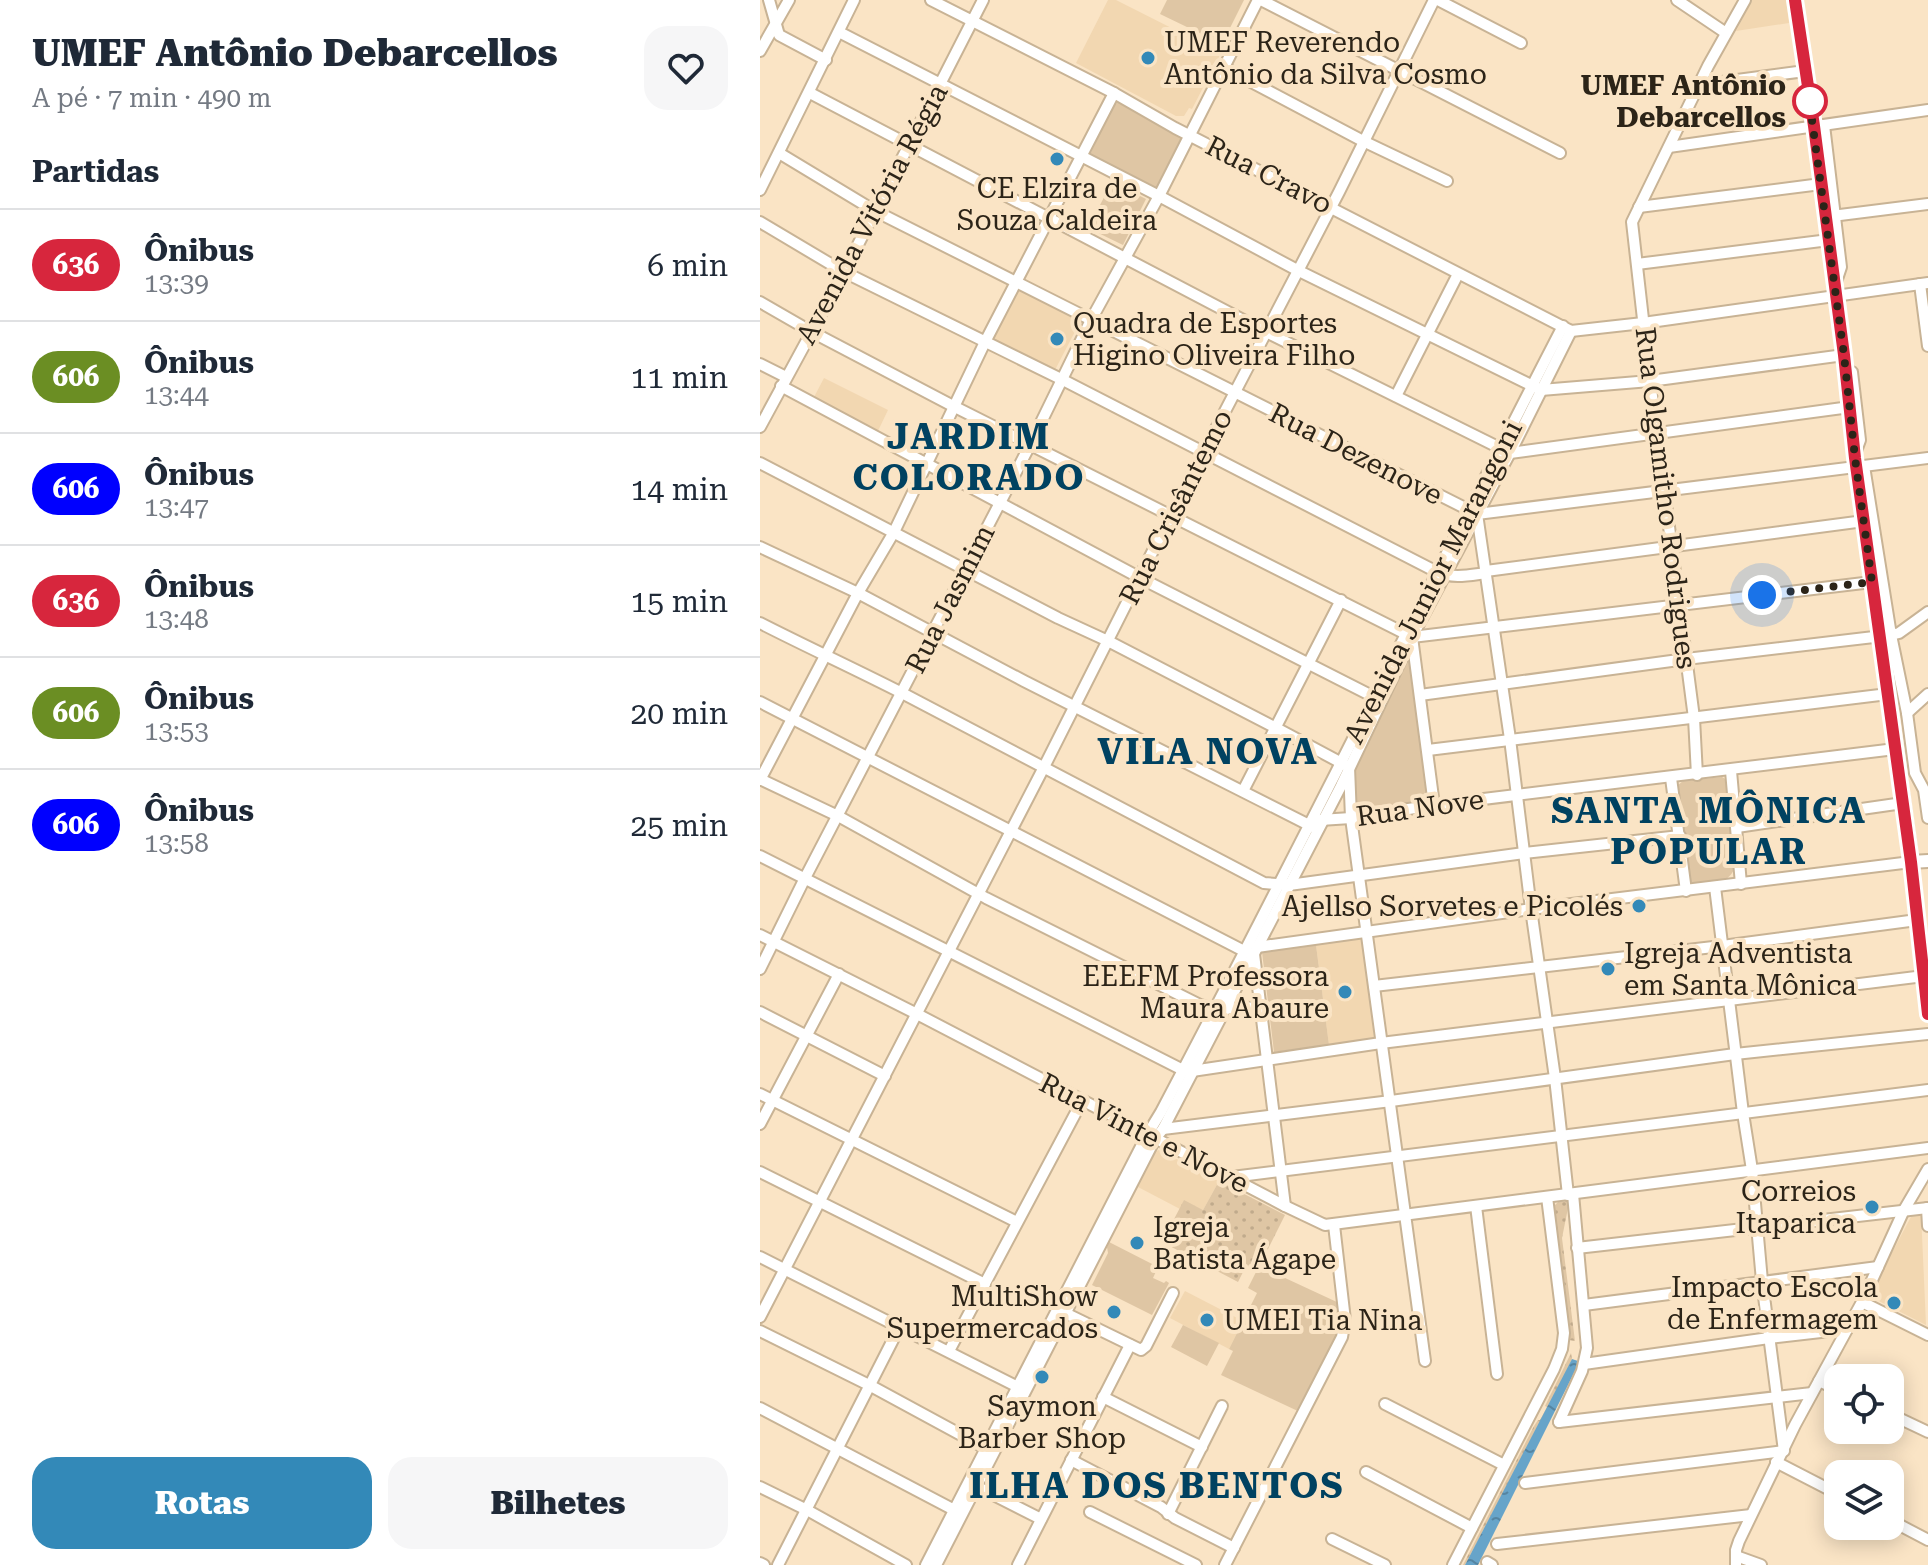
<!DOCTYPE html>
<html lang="pt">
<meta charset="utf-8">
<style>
:root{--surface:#fff;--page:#f6f6f7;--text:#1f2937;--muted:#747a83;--line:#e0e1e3;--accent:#3389b8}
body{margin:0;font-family:"Roboto Serif",serif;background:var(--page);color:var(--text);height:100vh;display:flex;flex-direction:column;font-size:30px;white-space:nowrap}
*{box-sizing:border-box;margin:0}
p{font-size:26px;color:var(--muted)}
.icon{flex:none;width:44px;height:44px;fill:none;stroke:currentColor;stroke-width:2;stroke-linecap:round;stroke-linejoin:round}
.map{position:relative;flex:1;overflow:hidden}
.side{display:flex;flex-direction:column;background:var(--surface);width:760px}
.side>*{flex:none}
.badge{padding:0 16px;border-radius:26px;font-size:28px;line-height:52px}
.tools{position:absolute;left:1064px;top:1364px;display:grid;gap:16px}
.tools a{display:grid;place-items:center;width:80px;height:80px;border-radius:16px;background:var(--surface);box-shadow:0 4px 20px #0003;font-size:40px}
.you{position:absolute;width:40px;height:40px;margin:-20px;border:6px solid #fff;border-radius:50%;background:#1a73e8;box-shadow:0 0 0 12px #1a73e833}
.map>.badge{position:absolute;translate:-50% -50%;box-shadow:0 0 0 4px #fff}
h2{padding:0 32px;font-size:30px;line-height:72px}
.round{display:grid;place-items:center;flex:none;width:84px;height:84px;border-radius:24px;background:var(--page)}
.headline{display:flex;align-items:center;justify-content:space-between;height:136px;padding:0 32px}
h1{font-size:38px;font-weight:800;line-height:60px}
.action{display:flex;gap:16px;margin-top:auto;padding:16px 32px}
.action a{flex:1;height:92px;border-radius:24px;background:var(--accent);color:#fff;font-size:32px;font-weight:800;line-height:92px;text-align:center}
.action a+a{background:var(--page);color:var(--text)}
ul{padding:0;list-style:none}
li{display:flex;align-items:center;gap:24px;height:112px;padding:0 32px;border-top:2px solid var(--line)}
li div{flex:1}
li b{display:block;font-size:30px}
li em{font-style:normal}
li .badge{min-width:88px;font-weight:700;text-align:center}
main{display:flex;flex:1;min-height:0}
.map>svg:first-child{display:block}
.built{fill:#f2d7b1}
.grass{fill:url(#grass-dots)}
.park{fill:#dfc6a4}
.water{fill:url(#water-ripples)}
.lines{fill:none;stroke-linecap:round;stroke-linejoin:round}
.minor-casing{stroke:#c8b395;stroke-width:14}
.major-casing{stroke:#c8b395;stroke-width:16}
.minor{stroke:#fff;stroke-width:10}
.major{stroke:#fff;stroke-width:12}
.line-casing{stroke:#fff;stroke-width:18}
.line{stroke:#d7263d;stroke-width:12}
.walk{stroke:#2c2418;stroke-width:8;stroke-dasharray:0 14.4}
.poi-dot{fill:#3389b8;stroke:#fae4c5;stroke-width:3}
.stop-dot{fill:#fff;stroke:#d7263d;stroke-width:4}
.labels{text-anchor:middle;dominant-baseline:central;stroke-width:8;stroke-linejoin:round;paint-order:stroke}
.poi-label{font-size:28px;fill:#2c2418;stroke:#fae4c5;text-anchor:start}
.stop-label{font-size:28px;font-weight:bold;fill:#2c2418;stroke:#fae4c5;text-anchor:end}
.street-label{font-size:28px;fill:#2c2418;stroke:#fae4c5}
.district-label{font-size:36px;font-weight:bold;letter-spacing:2px;fill:#004261;stroke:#fae4c5}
</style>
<main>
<section class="side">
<div class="headline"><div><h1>UMEF Antônio Debarcellos</h1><p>A pé · 7 min · 490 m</p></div><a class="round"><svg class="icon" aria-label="heart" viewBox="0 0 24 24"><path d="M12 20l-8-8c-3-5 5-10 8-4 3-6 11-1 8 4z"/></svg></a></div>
<h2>Partidas</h2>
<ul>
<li><span class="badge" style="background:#d7263d;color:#fff">636</span><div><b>Ônibus</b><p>13:39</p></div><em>6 min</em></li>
<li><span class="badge" style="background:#6b8e23;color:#fff">606</span><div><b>Ônibus</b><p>13:44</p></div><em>11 min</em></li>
<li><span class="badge" style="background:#00f;color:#fff">606</span><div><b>Ônibus</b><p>13:47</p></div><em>14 min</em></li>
<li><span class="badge" style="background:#d7263d;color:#fff">636</span><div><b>Ônibus</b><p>13:48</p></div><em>15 min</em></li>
<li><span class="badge" style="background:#6b8e23;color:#fff">606</span><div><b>Ônibus</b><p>13:53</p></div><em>20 min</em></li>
<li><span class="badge" style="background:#00f;color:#fff">606</span><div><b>Ônibus</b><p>13:58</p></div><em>25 min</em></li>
</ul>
<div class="action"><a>Rotas</a><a>Bilhetes</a></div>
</section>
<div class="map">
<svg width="1168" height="1565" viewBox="0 0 1168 1565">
<defs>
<pattern id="grass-dots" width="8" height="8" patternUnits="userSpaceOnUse" patternTransform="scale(2)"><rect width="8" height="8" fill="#dfc6a4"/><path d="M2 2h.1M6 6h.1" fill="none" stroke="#c0aa8c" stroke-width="1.8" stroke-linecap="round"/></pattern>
<pattern id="water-ripples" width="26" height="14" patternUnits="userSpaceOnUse" patternTransform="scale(2)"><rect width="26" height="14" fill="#67a4c9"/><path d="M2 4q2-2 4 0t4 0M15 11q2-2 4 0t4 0" fill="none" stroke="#5585a2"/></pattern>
</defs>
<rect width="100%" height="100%" fill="#fae4c5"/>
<g class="built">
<path d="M348,0H356L461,53L432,109L429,108L424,116H416L316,63Z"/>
<path d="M992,0H1026L1029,23L976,31Z"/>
<path d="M257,289L321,320L295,370L232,339Z"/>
<path d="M64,378L128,410L117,433L52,401Z"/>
<path d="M600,939L603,942L614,1038L569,1045L556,945Z"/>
<path d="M399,1150L459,1181L443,1210L424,1201L420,1209L378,1187L396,1151Z"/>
<path d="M1161,1212L1166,1325L1109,1296L1153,1213Z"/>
<path d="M425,1291L483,1321L469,1349L410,1318Z"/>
</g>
<g class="grass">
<path d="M459,1181L525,1215L497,1271L486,1266L478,1282L402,1242L424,1200L443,1210Z"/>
<path d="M808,1201L812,1207L808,1208L802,1238L815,1341L809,1340L793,1207L798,1202Z"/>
<path d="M811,1353L812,1359L797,1391L705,1565H703L774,1426L778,1420H780L787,1407L785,1406Z"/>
</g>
<g class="park">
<path d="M407,0H484L462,44L400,14Z"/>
<path d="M357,103H361L421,134L422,136L397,187L392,188L331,157L330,154L353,105Z"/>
<path d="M352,182L386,199L363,245L328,228Z"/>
<path d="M648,660L650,661L667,801L665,803L598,813L594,809L592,776L596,762Z"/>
<path d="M962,777L967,780L975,867C968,886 951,883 933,885L929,881L917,786L923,781Z"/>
<path d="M556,945L569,1045L514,1052L502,952Z"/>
<path d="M349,1242L398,1267L393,1278L404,1283L406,1281L409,1283L392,1315L332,1285L348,1253L347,1247Z"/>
<path d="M499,1266L579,1303L580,1321L578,1333L540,1412L461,1375L473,1351L469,1349L497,1293L488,1288Z"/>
<path d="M423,1325L459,1343L447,1366L411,1347Z"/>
</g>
<path class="water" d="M812,1359L818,1361L817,1367L718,1565H705Z"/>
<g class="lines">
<defs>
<g id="minor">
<path d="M9,0L19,35L66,60"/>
<path d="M171,0L354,93L415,128L811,331L883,323L1168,283"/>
<path d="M501,0L800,153"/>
<path d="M678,0L761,43"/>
<path d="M917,0L966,33"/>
<path d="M79,32L399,196L539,271L781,390L890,381L1084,355"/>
<path d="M0,51L29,0"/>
<path d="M463,67L603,141L687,181"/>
<path d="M939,85L1045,71"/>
<path d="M50,93L506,332L750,453L1090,407"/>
<path d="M1064,125L1081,267L1075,285"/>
<path d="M909,147L1168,110"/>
<path d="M19,153L115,211L717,514L1168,458"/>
<path d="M0,190L94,0"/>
<path d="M879,207L1061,184"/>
<path d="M1072,216L1168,204"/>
<path d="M0,222L84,272L303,380L677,572C693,579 710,575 726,573"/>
<path d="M877,264L1069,240"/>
<path d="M1160,284L1168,346"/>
<path d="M0,302L52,332L193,406L650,636"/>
<path d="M0,364L26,377"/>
<path d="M1092,372L1100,440L1096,451"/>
<path d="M21,386L386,581L618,699"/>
<path d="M636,396L698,274"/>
<path d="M0,427L84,272L223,0"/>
<path d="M0,463L298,618L348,641L516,728L589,767L591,818L665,1361"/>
<path d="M1104,466L1131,635L1147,713L1155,773L1164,790L1168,818"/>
<path d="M717,514L750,739L771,909L795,1078L808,1195"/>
<path d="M0,547L98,593L264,681L555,828"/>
<path d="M726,571L1104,521"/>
<path d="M0,623C47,647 95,669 142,693C262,757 383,820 504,883L529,885L764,853L920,836"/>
<path d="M652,637L1112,582"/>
<path d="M652,637L674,805"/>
<path d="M660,695L926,659L1131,635L1139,633L1168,612"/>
<path d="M0,702L486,952"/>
<path d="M1147,713L1168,694"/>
<path d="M668,750L1128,694"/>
<path d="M971,771L981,884"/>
<path d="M937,775L934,718L890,381L872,222L948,66L985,0"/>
<path d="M911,778L926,891"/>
<path d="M0,779L78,816L226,898L440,1005L456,1009L502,1007"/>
<path d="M0,780L98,593L134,532L225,342L354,93"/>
<path d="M483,791L581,600"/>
<path d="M560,820L591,818L674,805L1135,749"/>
<path d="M977,827L1143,803"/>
<path d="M0,856C141,926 282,999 423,1070L432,1071L621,1043L1164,976"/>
<path d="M0,935L157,1014L525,1206L565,1225L1168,1148"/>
<path d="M497,947L771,909L1151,862"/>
<path d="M494,954L525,1206"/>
<path d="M0,969L45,878L270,445L331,320L399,196L498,0"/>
<path d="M614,986L962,946L1157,920"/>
<path d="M0,1012L125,1076"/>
<path d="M0,1094L257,1222"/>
<path d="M0,1124L79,974"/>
<path d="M403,1129L631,1101L975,1054L1168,1034"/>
<path d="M0,1172L225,1284"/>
<path d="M472,1177L1168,1090"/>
<path d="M716,1206L737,1374"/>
<path d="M1167,1208L1168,1226"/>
<path d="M817,1248L1168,1208"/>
<path d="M0,1257L262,1389"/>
<path d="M1102,1302L1168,1335"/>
<path d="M824,1305L1118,1267"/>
<path d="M303,1312L381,1350L386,1346L413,1293"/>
<path d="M0,1317L284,767L410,517L579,192L674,0"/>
<path d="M0,1331L111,1386L229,1450"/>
<path d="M189,1351L322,1101"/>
<path d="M824,1364L1009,1338L1087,1329"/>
<path d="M1059,1381L1078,1390"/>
<path d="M343,1397L442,1447"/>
<path d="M625,1404L744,1465"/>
<path d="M0,1408L200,1513"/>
<path d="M1130,1414L1168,1432"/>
<path d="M799,1422L1052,1393"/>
<path d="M799,1422L822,1371L827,1348L813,1194"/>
<path d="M311,1460L401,1507L415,1518L474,1548"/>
<path d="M1016,1462L1078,1494"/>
<path d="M606,1472L712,1528"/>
<path d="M765,1483L1024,1451L1002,1281L992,1170L983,1113L955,887"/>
<path d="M214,1485L281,1519"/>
<path d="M0,1487L47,1510L146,1565"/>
<path d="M330,1512L436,1565"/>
<path d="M408,1514L462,1406"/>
<path d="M1130,1520L1168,1540"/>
<path d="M572,1539L625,1565"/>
<path d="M737,1544L991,1515"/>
<path d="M976,1556L1001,1565"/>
<path d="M727,1562L732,1565"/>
<path d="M0,1563L4,1565"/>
<path d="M18,1565L140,1326"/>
<path d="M166,1565L387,1135L401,1112C539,851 668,587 803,326"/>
<path d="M176,1565L395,1139L403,1129L581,786L652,637L750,453L811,331"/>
<path d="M258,1565L370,1345"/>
<path d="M465,1565L582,1337L585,1320L574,1225"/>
<path d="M693,1565L794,1369L802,1349L804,1333L787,1197"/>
<path d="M976,1565V1550L979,1541L1035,1425L1102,1302L1144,1210L1168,1169"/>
</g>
<g id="major">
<path d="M1035,0L1054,126L1084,355L1095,458L1149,843L1168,1014"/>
<path d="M1151,862L1168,861"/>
</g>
</defs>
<use href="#minor" class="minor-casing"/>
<use href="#major" class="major-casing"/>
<use href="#minor" class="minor"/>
<use href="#major" class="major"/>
</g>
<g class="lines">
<defs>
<path id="line" d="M1035,0L1054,126L1084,355L1095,458L1151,862L1168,1014"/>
</defs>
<use href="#line" class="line-casing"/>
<use href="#line" class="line"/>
<path class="walk" d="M1002,595L1112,582L1095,458L1084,355L1049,98L1050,101"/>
</g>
<g class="poi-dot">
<circle cx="388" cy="58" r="8"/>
<circle cx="297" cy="159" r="8"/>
<circle cx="297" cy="339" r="8"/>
<circle cx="879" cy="906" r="8"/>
<circle cx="848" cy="969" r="8"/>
<circle cx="585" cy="992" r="8"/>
<circle cx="1112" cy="1207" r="8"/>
<circle cx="377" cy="1243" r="8"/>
<circle cx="1134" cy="1303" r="8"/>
<circle cx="354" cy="1312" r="8"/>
<circle cx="447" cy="1320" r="8"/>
<circle cx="282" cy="1377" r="8"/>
</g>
<circle class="stop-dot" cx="1050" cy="101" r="16"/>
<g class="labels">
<g class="poi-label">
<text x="404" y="42">UMEF Reverendo<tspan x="404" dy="32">Antônio da Silva Cosmo</tspan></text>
<text x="297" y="188" text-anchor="middle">CE Elzira de<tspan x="297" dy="32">Souza Caldeira</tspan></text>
<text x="313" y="323">Quadra de Esportes<tspan x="313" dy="32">Higino Oliveira Filho</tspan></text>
<text x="863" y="906" text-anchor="end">Ajellso Sorvetes e Picolés</text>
<text x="864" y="953">Igreja Adventista<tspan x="864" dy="32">em Santa Mônica</tspan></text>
<text x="569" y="976" text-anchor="end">EEEFM Professora<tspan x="569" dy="32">Maura Abaure</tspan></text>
<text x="1096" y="1191" text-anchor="end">Correios<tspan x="1096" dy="32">Itaparica</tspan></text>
<text x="393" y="1227">Igreja<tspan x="393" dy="32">Batista Ágape</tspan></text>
<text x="1118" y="1287" text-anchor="end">Impacto Escola<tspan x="1118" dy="32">de Enfermagem</tspan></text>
<text x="338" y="1296" text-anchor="end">MultiShow<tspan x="338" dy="32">Supermercados</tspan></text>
<text x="463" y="1320">UMEI Tia Nina</text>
<text x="282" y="1406" text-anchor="middle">Saymon<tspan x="282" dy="32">Barber Shop</tspan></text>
</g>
<g class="stop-label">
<text x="1026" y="85">UMEF Antônio<tspan x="1026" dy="32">Debarcellos</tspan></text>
</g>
<g class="street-label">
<text transform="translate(509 175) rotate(27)">Rua Cravo</text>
<text transform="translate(112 214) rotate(-62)">Avenida Vitória Régia</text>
<text transform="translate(596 454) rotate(27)">Rua Dezenove</text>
<text transform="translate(906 498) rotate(83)">Rua Olgamitho Rodrigues</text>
<text transform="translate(416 507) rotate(-63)">Rua Crisântemo</text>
<text transform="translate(673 582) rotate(-63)">Avenida Junior Marangoni</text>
<text transform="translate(190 599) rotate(-63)">Rua Jasmim</text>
<text transform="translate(660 808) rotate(-8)">Rua Nove</text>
<text transform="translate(384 1133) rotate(27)">Rua Vinte e Nove</text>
</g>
<g class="district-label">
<text x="209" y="437">JARDIM<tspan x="209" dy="41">COLORADO</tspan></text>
<text x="448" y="752">VILA NOVA</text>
<text x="949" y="811">SANTA MÔNICA<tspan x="949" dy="41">POPULAR</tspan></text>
<text x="397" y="1486">ILHA DOS BENTOS</text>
</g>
</g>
</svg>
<div class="tools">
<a><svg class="icon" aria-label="locate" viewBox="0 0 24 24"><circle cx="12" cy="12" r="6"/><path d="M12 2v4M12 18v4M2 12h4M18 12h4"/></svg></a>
<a><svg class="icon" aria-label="layers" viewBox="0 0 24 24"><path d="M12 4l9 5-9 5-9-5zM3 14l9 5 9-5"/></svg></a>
</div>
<div class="you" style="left:1002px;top:595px"></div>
</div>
</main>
